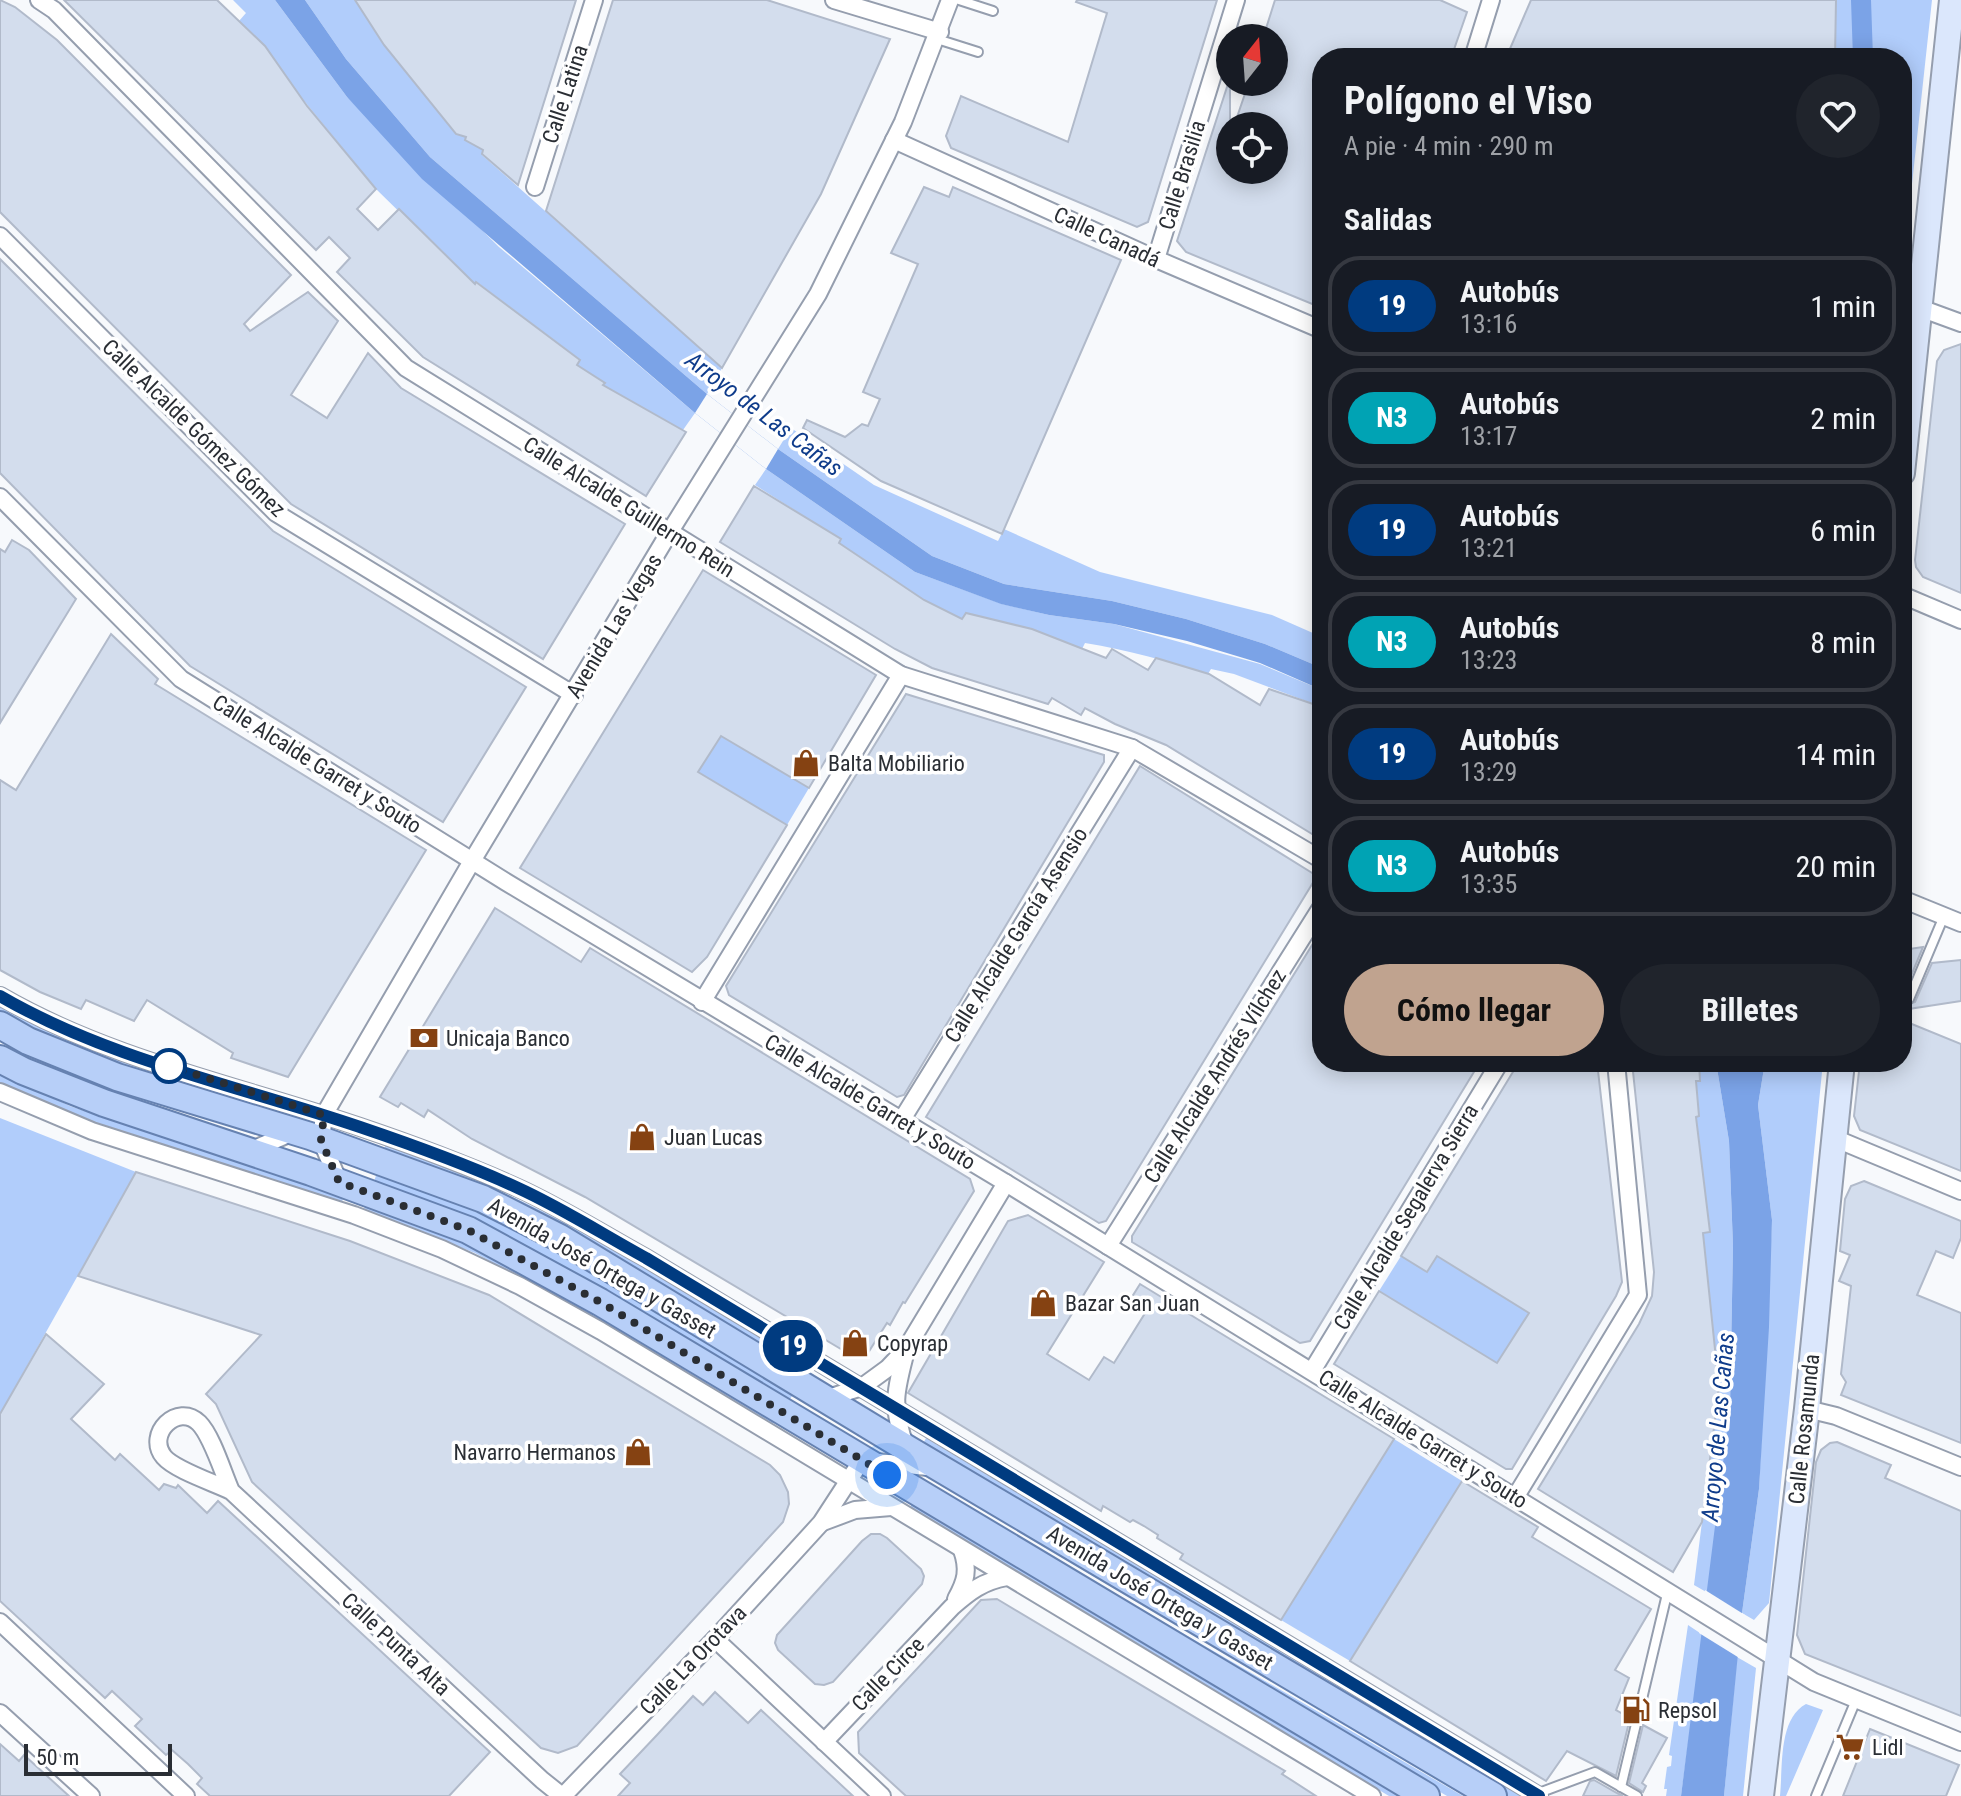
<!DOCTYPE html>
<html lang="es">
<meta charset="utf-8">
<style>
:root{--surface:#171b24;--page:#20242c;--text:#f1f3f6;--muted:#9ea1a6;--line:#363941;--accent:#c0a38f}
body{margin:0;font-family:"Roboto Condensed",sans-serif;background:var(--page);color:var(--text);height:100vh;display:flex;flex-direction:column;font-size:30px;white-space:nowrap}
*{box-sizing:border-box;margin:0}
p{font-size:26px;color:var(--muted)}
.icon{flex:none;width:44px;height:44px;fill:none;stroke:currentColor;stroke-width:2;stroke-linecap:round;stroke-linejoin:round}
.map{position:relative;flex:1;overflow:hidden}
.side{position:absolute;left:1312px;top:48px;width:600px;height:1024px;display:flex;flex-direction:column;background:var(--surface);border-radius:32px;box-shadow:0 4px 20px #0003}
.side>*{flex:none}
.badge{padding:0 16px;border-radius:26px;font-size:28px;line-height:52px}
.needle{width:52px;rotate:17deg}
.controls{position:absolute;left:1216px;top:24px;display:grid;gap:16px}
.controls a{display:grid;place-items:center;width:72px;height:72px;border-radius:50%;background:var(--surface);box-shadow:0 4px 20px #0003;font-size:40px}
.scale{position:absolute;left:24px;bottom:20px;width:148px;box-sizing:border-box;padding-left:8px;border:4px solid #2a2e34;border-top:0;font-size:22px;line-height:28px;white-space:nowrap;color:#2a2e34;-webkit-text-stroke:6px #fff;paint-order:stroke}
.you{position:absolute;width:40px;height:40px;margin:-20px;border:6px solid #fff;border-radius:50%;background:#1a73e8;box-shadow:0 0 0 12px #1a73e833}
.map>.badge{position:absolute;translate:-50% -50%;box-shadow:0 0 0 4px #fff}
h2{padding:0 32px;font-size:30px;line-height:72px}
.round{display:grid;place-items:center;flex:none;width:84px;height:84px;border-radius:42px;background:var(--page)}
.head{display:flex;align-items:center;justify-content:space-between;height:136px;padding:0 32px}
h1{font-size:38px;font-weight:700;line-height:60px}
.cta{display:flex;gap:16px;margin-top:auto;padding:16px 32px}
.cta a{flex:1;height:92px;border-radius:48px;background:var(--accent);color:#111;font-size:32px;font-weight:700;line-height:92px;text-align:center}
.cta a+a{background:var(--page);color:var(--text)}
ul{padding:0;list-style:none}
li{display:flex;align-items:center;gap:24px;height:100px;margin:0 16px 12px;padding:0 16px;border:4px solid var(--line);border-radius:32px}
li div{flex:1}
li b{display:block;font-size:30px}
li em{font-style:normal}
li .badge{min-width:88px;font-weight:700;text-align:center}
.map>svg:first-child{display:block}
.green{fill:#b1cdfb}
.water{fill:#7ba3e7}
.pier{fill:#f7f9fc}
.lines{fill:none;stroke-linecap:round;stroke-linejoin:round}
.canal{stroke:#7ba3e7;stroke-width:20}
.building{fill:#d3dded;stroke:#b1baca;stroke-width:2}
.lane-casing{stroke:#959eae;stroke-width:12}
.street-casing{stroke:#959eae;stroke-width:20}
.secondary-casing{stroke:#959eae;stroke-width:28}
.primary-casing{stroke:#6682b1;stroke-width:30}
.lane{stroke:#fff;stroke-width:8}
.street{stroke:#fff;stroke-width:16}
.secondary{stroke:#dbe7fc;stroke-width:24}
.primary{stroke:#b7cff8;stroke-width:26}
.line-casing{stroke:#fff;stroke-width:18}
.line{stroke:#003b80;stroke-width:12}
.walk{stroke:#2a2e34;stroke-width:8;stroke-dasharray:0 14.4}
.stop-dot{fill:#fff;stroke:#003b80;stroke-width:4}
.labels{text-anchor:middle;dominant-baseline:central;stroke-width:7;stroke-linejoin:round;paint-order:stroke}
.street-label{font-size:22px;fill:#2a2e34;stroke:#fff}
.poi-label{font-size:22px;fill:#2a2e34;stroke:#fff;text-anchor:start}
.water-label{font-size:24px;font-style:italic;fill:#0f3c8b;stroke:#fff}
</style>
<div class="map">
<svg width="1961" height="1796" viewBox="0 0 1961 1796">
<rect width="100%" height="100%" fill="#f7f9fc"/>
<g class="green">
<path d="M233,0H275L347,97L499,247L695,413L683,430L603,385L604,382L577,365L579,359L477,282L474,285L376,189L239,21L246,13Z"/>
<path d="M305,0H355L384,45L446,122L484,149L482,155L722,368L707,394L430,157L346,59Z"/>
<path d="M1836,0H1932L1902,276V58H1835Z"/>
<path d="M791,428L874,485L998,541L1004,529L1100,572L1272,615L1322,637V668L1265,644L1186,619L1112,601L1004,584L932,556L778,449Z"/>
<path d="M766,469L915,572L1002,604L1049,615L1114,624L1260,664L1322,690V707L1234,674L1211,669L1208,674C1167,661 1128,650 1085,643L1082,649L1032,629L967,613L962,619L924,600L839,543L840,539L755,485Z"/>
<path d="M721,736L809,788L787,825L698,772Z"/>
<path d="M0,1006L85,1044L267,1105L264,1113L83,1054L0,1015Z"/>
<path d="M1699,1062H1716L1729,1141L1733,1246L1730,1407L1708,1593L1694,1585L1719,1388L1703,1233L1710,1231L1696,1117L1699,1116L1696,1081L1700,1080Z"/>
<path d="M1765,1062H1823L1769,1603L1754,1620L1742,1613L1759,1489L1772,1220L1758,1105Z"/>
<path d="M0,1073L70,1106L143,1131L344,1195L342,1202L70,1114L0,1084Z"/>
<path d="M0,1118L136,1172L0,1414Z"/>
<path d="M386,1144C440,1165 492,1186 544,1212C636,1258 724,1316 812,1370L808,1377L383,1152Z"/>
<path d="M377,1172L496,1220L542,1244L794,1393L788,1402L538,1253L493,1231L374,1182Z"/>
<path d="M367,1202L428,1225L515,1266L774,1421L771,1426L569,1304L475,1253L364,1209Z"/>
<path d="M1401,1256H1437L1529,1313L1497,1363L1379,1291Z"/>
<path d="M926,1438L1524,1796H1507L923,1444Z"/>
<path d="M1394,1439L1462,1481L1350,1661L1281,1620Z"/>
<path d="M913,1501L1406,1796H1389L910,1508Z"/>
<path d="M1136,1606L1463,1796H1447L1133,1610Z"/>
<path d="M1688,1625L1703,1635L1681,1796H1666L1667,1789H1664L1667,1767L1671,1766L1672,1756L1669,1755Z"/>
<path d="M1737,1657L1756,1668L1743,1796H1724Z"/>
<path d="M1806,1704L1823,1710L1786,1796H1780C1783,1767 1778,1719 1806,1704Z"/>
</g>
<g class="water">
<path d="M275,0H305L346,59L430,157L707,394L778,449L932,556L1004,584L1112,601L1186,619L1265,644L1322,668V690L1260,663L1187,641L1114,624L1049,615L1001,604L915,572L766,469L695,413L422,179L347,97Z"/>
<path d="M1716,1062H1765L1758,1105L1772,1220L1769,1327L1759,1489L1742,1613L1724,1796H1681L1730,1407L1733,1246L1729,1141Z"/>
</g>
<g class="pier">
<path d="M707,394L778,449L766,469L695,413Z"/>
<path d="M1705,1590L1745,1615L1741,1659L1699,1633Z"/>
</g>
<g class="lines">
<path class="canal" d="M1861,0L1863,58"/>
</g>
<g class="building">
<path d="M0,0L15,7L57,40L291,275L244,324L250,331L308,292L338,321L291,395L327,418L368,353L401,388L625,524L543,659L291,504L0,212Z"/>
<path d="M64,0H217L265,46L307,106L376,189L357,209L378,230L399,209L475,284L476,282L580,360L577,365L605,383L603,385L686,432L646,496L423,357L337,272L350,258L329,237L316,250Z"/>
<path d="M355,0H576L518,185L482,154L483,150L465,140L466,137L456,134L384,45Z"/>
<path d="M613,0H767L890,39L821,194L722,368L546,211Z"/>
<path d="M1077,0H1217L1148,222L1137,227L951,148L946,136L961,96L1068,142L1107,13L1076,2Z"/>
<path d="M1275,0H1440L1467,12L1451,58H1322V308L1186,252L1177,241L1227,87H1230V170H1274V126H1234L1249,82H1274V38H1263Z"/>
<path d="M1531,0H1836L1835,58H1506Z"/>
<path d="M924,187L949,197L953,187L1121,260L1002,534L881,481L803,428L807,420L845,437L862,424L868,426L880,399L863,392L918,264L891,253Z"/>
<path d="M0,259L273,531L526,687L443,822L190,666L0,473Z"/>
<path d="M1961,344V593L1923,577L1916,567L1915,560L1937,361L1944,350Z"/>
<path d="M754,486L841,539L839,543L924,600L962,619L966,613L1032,629L1106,658L1112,649L1148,670L1156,658L1209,674L1260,705L1269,689L1322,707V840L1166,745L1115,724L1085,708L1081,715L1052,698L1048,704L932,668L895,649L720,542Z"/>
<path d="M12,540L29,550L76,599L0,723V549L5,552Z"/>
<path d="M703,570L876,675L809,788L721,736L698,772L787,825L707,957L692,972L520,868Z"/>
<path d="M111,634L158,679L155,684L426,850L288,1077L231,1058L233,1053L147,1000L134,1021L86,1000L81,1009L40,992L0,970V780L16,790Z"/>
<path d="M906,694L1104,755V762L904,1095L897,1097L729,995L726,986Z"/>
<path d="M1140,766L1317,876L1106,1221L1099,1223L926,1117Z"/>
<path d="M495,908L581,962L590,948L970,1179L974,1191L905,1303L903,1302L890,1325L887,1323L866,1356L856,1358L585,1197L472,1139L428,1110L424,1117L401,1103L398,1107L380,1097Z"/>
<path d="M1322,929V1062H1480L1310,1341L1300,1343L1132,1242V1236Z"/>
<path d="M1923,947L1904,993H1902V950Z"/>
<path d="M1961,960V1001L1902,1010V1007L1915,1002L1932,963Z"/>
<path d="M1902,1020L1961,1044V1171L1860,1130L1854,1116L1860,1062H1902Z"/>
<path d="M1519,1062H1597L1622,1282L1616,1296L1512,1469H1506L1334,1364L1379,1291L1497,1363L1529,1313L1437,1256L1427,1272L1401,1256Z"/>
<path d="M1632,1062H1699L1700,1081H1696L1699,1116L1696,1117L1710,1232L1703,1233L1719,1388L1702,1522L1673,1572L1538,1489L1639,1324L1652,1296L1654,1272Z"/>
<path d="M136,1172L350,1241L489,1295L770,1465L780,1475L788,1492L789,1504L783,1522L577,1746L558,1753L541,1748L252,1482L216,1404L206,1394L261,1335L78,1276Z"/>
<path d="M1864,1181L1961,1221V1238L1953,1258L1936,1251L1917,1295L1961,1313V1443L1841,1395L1846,1382L1841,1374L1851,1286L1839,1281L1850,1255L1840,1251L1845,1199L1851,1186Z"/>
<path d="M1028,1215L1104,1262L1047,1354L1089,1380L1104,1357L1114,1363L1147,1310L1130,1300L1140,1284L1394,1439L1281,1620L1180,1559L1183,1554L1157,1538L1158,1535L1144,1526L1133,1520L1130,1522L1103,1506L1101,1511L908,1393L1008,1221Z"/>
<path d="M46,1334L104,1384L71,1419L115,1460L120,1454L159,1490L164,1484L176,1488L178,1485L207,1513L218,1501L490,1752L449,1796H210L197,1784L202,1778L188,1764L172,1750L166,1755L135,1726L142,1719L112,1691L105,1698L0,1601V1414Z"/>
<path d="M1837,1442L1891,1465L1885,1478L1961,1511V1716L1805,1654L1797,1635L1816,1462L1821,1450L1830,1443Z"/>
<path d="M1462,1481L1538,1527L1532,1537L1651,1609L1615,1670L1629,1678L1616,1710L1630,1718L1616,1776L1567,1751L1546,1781L1350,1661Z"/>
<path d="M871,1534H880L887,1538L921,1569L924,1576L922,1584L833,1682L824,1685L815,1684L778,1650L775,1643L777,1635L862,1541Z"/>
<path d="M997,1599L1285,1771L1282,1774L1316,1796H906L859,1753L858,1732L981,1600Z"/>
<path d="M715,1692L748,1723L761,1710L853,1796H618L630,1783L620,1774L657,1735L693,1696L703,1705Z"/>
<path d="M1643,1725L1667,1738L1642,1783L1646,1786L1643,1792L1629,1783Z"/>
<path d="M1870,1729L1959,1765L1946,1796H1843Z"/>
<path d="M0,1744L19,1761L24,1755L69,1796H0Z"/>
<path d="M1594,1780L1617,1793L1623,1796H1583L1590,1781Z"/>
</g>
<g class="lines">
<defs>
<g id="lane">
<path d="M959,0L993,11"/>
<path d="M937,39L978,52"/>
<path d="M1902,1000L1909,999L1944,916"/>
<path d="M1621,1787L1668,1590"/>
<path d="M1536,1794L1595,1772L1637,1796"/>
<path d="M1816,1796L1856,1700"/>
</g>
<g id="street">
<path d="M39,0L54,10L406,368L901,675L1132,748L1322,860"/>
<path d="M834,0L940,32"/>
<path d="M1473,58L1491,0"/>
<path d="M894,140L1156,259L1322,330"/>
<path d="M535,187L594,0"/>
<path d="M0,236L276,513L574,695"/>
<path d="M1156,259L1236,0"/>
<path d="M1920,308L1961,323"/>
<path d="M0,497L181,679L506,882L1006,1183L1814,1682L1961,1742"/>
<path d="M1902,595L1961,620"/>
<path d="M1902,899L1961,923"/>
<path d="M0,996C110,1060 240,1086 360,1127C413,1145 467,1165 518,1188C562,1208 604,1235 646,1258L1539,1796"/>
<path d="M702,1002L901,675"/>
<path d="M0,1092L92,1131L354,1215L442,1249L520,1286L601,1331L1372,1796"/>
<path d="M901,1121L1132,748"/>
<path d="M1834,1138L1961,1191"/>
<path d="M250,1151L295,1131"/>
<path d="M339,1182L321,1140L324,1115L472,861L669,533L818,294L903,122L950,0"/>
<path d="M1108,1246L1322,906"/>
<path d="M906,1351C895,1392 891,1407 906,1448"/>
<path d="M1312,1371L1500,1062"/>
<path d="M825,1399L862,1387L888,1368L906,1349L1006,1183"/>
<path d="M1807,1409L1836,1416L1961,1467"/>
<path d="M876,1462L928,1467"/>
<path d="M231,1491C223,1473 212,1436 199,1423C178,1402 145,1434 164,1457C175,1470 215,1483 231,1491L542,1780L562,1796"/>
<path d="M1516,1496L1638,1295L1616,1062"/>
<path d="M823,1522L855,1510L891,1507"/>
<path d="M956,1599C966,1581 969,1570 962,1550"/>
<path d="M0,1622L186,1796"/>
<path d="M715,1639L882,1796"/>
<path d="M0,1713L91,1796"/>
<path d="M824,1742L952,1607C969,1592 983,1581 1007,1577"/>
<path d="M563,1796L715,1639L821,1523L862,1460"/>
</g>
<g id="secondary">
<path d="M1902,473L1952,0"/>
<path d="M1761,1796L1807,1409L1842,1062"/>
</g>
<g id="primary">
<path d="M0,1025L28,1041L117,1077L310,1136L483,1199L560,1238L906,1448L1493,1796"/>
<path d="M0,1059L23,1071L104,1103L311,1172L468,1230L600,1302L1426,1796"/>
</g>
</defs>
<use href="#lane" class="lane-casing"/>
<use href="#street" class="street-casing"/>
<use href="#secondary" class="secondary-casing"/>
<use href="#primary" class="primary-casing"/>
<use href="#lane" class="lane"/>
<use href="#street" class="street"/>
<use href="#secondary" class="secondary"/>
<use href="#primary" class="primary"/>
</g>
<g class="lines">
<defs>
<path id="line" d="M0,996C110,1060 240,1086 360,1127C413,1145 467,1164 518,1188C562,1208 604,1235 646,1258L1539,1796"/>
</defs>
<use href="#line" class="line-casing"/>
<use href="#line" class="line"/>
<path class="walk" d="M169,1066L324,1115L321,1140L339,1182L468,1230L600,1302L887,1475"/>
</g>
<defs>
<symbol id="shop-bare" viewBox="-9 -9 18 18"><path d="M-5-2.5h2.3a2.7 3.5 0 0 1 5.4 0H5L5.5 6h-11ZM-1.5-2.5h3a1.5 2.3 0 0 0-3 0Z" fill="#854212" stroke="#fff" stroke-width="2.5" paint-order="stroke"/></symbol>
<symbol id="bank-bare" viewBox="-9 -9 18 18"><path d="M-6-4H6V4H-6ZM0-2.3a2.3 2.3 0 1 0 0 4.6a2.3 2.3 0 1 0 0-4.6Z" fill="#854212" stroke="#fff" stroke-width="2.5" paint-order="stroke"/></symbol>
<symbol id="fuel-bare" viewBox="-9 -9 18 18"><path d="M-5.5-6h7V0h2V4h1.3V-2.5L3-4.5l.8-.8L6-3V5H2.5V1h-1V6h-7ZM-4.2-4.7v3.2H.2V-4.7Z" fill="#854212" stroke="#fff" stroke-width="2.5" paint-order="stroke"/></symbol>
<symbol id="supermarket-bare" viewBox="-9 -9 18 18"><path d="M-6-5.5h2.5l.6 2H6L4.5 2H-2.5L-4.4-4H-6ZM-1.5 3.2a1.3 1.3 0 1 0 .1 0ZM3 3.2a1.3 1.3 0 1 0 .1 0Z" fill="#854212" stroke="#fff" stroke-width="2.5" paint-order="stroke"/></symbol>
</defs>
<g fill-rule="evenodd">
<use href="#shop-bare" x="786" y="743" width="40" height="40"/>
<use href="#bank-bare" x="404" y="1018" width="40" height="40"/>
<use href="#shop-bare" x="622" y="1117" width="40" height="40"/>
<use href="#shop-bare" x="1023" y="1283" width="40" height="40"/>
<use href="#shop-bare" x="835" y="1323" width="40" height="40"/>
<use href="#shop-bare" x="618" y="1432" width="40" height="40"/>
<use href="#fuel-bare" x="1616" y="1690" width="40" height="40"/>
<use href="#supermarket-bare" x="1830" y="1727" width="40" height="40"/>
</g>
<circle class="stop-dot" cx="169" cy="1066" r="16"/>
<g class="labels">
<g class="street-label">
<text transform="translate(565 94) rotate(-72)">Calle Latina</text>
<text transform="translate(1182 175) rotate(-73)">Calle Brasilia</text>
<text transform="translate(1107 237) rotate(25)">Calle Canadá</text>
<text transform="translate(194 428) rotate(44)">Calle Alcalde Gómez Gómez</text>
<text transform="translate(629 507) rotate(32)">Calle Alcalde Guillermo Rein</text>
<text transform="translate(614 626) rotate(-59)">Avenida Las Vegas</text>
<text transform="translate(317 764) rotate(32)">Calle Alcalde Garret y Souto</text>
<text transform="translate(1016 935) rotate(-58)">Calle Alcalde García Asensio</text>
<text transform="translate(1215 1076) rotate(-58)">Calle Alcalde Andrés Vílchez</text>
<text transform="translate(870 1102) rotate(31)">Calle Alcalde Garret y Souto</text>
<text transform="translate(1406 1217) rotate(-59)">Calle Alcalde Segalerva Sierra</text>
<text transform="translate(602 1268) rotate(30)">Avenida José Ortega y Gasset</text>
<text transform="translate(1804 1429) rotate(-84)">Calle Rosamunda</text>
<text transform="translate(1423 1439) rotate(32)">Calle Alcalde Garret y Souto</text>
<text transform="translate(1160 1598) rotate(31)">Avenida José Ortega y Gasset</text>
<text transform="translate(396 1644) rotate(43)">Calle Punta Alta</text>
<text transform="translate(693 1660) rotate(-46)">Calle La Orotava</text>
<text transform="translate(888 1674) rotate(-46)">Calle Circe</text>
</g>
<g class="poi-label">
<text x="828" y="763">Balta Mobiliario</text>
<text x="446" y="1038">Unicaja Banco</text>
<text x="664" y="1137">Juan Lucas</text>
<text x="1065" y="1303">Bazar San Juan</text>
<text x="877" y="1343">Copyrap</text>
<text x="616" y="1452" text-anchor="end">Navarro Hermanos</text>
<text x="1658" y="1710">Repsol</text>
<text x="1872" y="1747">Lidl</text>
</g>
<g class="water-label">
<text transform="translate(764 414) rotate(37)">Arroyo de Las Cañas</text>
<text transform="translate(1718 1427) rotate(-85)">Arroyo de Las Cañas</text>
</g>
</g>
</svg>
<div class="controls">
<a><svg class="needle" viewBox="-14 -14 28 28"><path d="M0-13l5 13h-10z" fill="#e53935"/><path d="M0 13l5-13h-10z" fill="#9ea1a6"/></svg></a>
<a><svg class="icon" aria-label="locate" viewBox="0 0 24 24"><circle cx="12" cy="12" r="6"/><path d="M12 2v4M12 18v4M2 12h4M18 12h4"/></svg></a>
</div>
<div class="scale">50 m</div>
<div class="you" style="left:887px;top:1475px"></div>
<b class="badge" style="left:793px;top:1346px;background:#003b80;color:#fff">19</b>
<section class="side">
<div class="head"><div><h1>Polígono el Viso</h1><p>A pie · 4 min · 290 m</p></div><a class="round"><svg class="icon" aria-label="heart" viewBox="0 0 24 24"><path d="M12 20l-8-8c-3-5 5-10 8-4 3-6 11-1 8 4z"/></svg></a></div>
<h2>Salidas</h2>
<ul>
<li><span class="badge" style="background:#003b80;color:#fff">19</span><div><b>Autobús</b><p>13:16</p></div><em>1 min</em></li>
<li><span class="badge" style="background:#00a3b4;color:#fff">N3</span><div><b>Autobús</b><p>13:17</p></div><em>2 min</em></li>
<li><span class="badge" style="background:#003b80;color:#fff">19</span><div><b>Autobús</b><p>13:21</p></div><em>6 min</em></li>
<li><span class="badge" style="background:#00a3b4;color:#fff">N3</span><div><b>Autobús</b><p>13:23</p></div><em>8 min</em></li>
<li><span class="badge" style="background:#003b80;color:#fff">19</span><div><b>Autobús</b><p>13:29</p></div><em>14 min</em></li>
<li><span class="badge" style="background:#00a3b4;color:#fff">N3</span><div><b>Autobús</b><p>13:35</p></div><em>20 min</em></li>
</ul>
<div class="cta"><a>Cómo llegar</a><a>Billetes</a></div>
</section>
</div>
